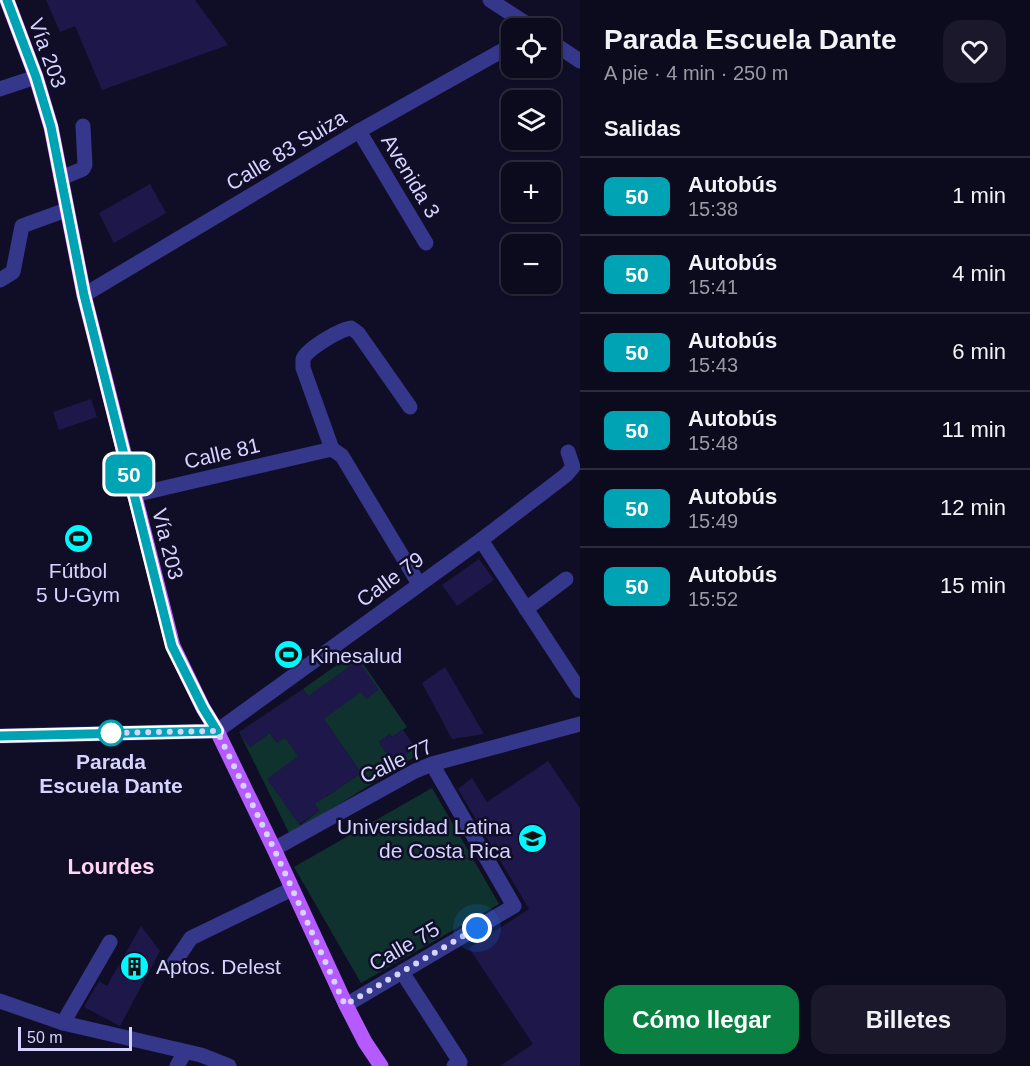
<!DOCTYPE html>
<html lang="es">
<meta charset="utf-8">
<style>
:root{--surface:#0c0a1d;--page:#1a182a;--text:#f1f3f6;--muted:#9a9aa4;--line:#2c2b3b;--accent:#0b8043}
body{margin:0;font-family:Helvetica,sans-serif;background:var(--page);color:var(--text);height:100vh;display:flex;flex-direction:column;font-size:22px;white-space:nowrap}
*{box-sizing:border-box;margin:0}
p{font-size:20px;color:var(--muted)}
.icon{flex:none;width:33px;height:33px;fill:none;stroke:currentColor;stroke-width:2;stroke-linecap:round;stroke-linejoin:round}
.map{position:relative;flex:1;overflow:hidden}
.drawer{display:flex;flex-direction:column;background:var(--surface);width:450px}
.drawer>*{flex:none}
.badge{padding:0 12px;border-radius:9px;font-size:21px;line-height:39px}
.tools{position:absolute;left:501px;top:18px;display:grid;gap:12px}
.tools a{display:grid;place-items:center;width:60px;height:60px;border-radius:12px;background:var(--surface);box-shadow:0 2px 4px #0004,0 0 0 2px var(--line);font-size:30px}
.scale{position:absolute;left:18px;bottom:15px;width:114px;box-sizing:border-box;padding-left:6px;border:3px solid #d5d3ff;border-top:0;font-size:16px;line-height:21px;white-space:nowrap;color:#d5d3ff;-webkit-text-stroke:4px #100d27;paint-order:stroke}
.you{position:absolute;width:30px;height:30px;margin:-15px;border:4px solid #fff;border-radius:50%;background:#1a73e8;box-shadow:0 0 0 9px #1a73e833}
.map>.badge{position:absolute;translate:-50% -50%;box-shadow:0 0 0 3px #fff}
h2{padding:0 24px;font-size:22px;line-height:54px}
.round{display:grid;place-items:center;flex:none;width:63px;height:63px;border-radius:18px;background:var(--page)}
.overview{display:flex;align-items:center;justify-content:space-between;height:102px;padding:0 24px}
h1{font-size:28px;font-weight:600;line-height:45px}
.cta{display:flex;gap:12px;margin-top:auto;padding:12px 24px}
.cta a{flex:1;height:69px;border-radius:18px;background:var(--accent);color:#fff;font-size:24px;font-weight:600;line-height:69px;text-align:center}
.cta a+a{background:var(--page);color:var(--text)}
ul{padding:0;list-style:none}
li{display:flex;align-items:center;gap:18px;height:78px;padding:0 24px;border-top:2px solid var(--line)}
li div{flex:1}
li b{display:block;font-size:22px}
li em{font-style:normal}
li .badge{min-width:66px;font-weight:700;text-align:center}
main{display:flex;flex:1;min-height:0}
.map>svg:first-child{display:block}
.green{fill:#10322e;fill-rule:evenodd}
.building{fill:#1e184a}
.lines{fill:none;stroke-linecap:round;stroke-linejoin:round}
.minor{stroke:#34378a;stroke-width:15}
.major{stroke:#b55aff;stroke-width:15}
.line-casing{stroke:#fff;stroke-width:14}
.line{stroke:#00a3b4;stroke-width:9}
.walk{stroke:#d5d3ff;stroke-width:6;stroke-dasharray:0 10.8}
.stop-dot{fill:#fff;stroke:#00a3b4;stroke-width:3}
.labels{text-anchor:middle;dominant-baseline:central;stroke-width:5;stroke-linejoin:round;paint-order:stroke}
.street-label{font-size:21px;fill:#d5d3ff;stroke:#100d27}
.poi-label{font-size:21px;fill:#d5d3ff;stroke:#100d27;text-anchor:start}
.stop-label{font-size:21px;font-weight:bold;fill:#d5d3ff;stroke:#100d27}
.neighbourhood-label{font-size:22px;font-weight:bold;fill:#ffd5f3;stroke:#100d27}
</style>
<main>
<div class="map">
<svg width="580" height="1066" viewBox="0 0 580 1066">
<rect width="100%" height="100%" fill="#100d27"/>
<g class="green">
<path d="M355,652L407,727L392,737L390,734L379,742L393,763L416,748L419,754L292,834L289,833L239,732L250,747L270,733L277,743L285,737L326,797L361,773L303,689ZM268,780L315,804L319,811L300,825Z"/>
<path d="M432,788L499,904L361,983L294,867Z"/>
</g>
<g class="building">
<path d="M46,0H195L228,45L102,90L75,26L60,32Z"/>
<path d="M150,184L166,213L114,243L99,213Z"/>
<path d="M91,399L97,417L59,430L53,412Z"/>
<path d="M479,559L494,580L457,606L442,585Z"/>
<path d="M358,660L379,690L366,699L361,692L324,719L361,773L315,804L320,811L299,824L267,779L298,756L285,737L277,743L270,733L250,747L239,732L303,689L308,696Z"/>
<path d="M445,667L484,734L452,739L422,683Z"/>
<path d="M403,730L416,748L393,763L379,742L390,734L392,737Z"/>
<path d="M548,761L580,808V1066H500L533,1044L469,948L529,909L458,789L472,778L487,802Z"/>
<path d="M141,926L160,951L120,1026L84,1007L99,981L107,986Z"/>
</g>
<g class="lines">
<g class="minor">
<path d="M490,0L533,28"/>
<path d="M550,41L580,61"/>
<path d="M0,89L36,77"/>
<path d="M359,131L426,243"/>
<path d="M61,178L83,169L85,165L83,126"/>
<path d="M0,280L13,272L22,226L66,210"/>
<path d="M84,295L359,131L512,45"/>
<path d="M332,449L303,368C303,367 303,360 303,359C308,348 341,329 351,328L358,333L410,407"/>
<path d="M134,495L332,449L342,456L419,584"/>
<path d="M481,540L580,691"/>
<path d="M526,609L566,579"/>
<path d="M0,736L217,731L481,540L566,475L573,467L568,452"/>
<path d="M274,849L415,771L432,764L580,724"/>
<path d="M174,963L191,938L292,889"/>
<path d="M402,972L460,1062L454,1066"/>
<path d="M0,1001L63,1023L201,1055L229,1066"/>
<path d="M346,1005L514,906L432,764"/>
<path d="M63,1023L110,942"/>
<path d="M177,1066L185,1052"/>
</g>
<path class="major" d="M7,0L36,77L51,127L84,295L173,646L203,708L217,731L274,849L346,1005L365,1042L381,1066"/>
</g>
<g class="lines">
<defs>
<path id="line" d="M0,736L217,731L203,708L172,646L84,295L51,127L36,77L7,0"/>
</defs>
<use href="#line" class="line-casing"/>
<use href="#line" class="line"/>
<path class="walk" d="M111,733H108L217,731L274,849L345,1005L477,928"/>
</g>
<defs>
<symbol id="stadium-disc" viewBox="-11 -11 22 22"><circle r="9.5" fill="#00f8fe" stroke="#100d27"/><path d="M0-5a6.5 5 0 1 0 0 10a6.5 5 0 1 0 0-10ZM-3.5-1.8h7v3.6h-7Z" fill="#111"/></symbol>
<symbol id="university-disc" viewBox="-11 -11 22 22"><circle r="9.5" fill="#00f8fe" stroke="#100d27"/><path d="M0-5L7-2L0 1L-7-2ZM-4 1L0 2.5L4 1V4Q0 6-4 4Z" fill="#111"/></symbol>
<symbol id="building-disc" viewBox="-11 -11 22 22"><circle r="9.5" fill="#00f8fe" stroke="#100d27"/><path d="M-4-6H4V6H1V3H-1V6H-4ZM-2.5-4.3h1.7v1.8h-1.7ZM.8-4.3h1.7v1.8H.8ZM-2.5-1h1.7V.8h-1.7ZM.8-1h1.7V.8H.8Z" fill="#111"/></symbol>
</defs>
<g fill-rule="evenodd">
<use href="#stadium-disc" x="62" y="522" width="33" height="33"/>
<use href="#stadium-disc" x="272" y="638" width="33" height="33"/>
<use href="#university-disc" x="516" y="822" width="33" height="33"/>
<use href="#building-disc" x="118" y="950" width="33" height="33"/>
</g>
<circle class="stop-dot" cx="111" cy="733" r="12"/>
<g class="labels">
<g class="street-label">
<text transform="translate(48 53) rotate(70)">Vía 203</text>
<text transform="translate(286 150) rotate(-31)">Calle 83 Suiza</text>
<text transform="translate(411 176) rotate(59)">Avenida 3</text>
<text transform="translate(222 453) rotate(-13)">Calle 81</text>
<text transform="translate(168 544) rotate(76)">Vía 203</text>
<text transform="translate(390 579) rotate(-36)">Calle 79</text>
<text transform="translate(396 761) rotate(-25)">Calle 77</text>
<text transform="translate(404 946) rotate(-30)">Calle 75</text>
</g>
<g class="poi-label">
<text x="78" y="570" text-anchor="middle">Fútbol<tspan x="78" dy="24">5 U-Gym</tspan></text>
<text x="310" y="655">Kinesalud</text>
<text x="511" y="826" text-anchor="end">Universidad Latina<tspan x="511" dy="24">de Costa Rica</tspan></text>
<text x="156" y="966">Aptos. Delest</text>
</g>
<g class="stop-label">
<text x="111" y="761">Parada<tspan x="111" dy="24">Escuela Dante</tspan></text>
</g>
<g class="neighbourhood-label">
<text x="111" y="866">Lourdes</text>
</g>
</g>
</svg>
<div class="tools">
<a><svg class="icon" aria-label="locate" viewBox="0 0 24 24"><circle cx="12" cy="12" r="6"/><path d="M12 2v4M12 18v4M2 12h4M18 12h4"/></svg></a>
<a><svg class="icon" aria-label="layers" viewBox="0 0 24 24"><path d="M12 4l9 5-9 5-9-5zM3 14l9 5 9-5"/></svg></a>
<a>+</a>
<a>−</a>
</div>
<div class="scale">50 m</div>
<div class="you" style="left:477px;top:928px"></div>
<b class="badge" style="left:129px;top:474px;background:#00a3b4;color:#fff">50</b>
</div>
<section class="drawer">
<div class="overview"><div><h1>Parada Escuela Dante</h1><p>A pie · 4 min · 250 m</p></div><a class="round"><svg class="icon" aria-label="heart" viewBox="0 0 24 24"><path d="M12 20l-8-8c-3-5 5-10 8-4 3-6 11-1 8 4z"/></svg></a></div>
<h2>Salidas</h2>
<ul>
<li><span class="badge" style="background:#00a3b4;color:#fff">50</span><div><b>Autobús</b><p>15:38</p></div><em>1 min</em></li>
<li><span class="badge" style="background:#00a3b4;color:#fff">50</span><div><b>Autobús</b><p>15:41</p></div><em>4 min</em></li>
<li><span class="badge" style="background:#00a3b4;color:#fff">50</span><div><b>Autobús</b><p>15:43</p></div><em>6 min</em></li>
<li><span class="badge" style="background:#00a3b4;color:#fff">50</span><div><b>Autobús</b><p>15:48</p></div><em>11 min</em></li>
<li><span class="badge" style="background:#00a3b4;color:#fff">50</span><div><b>Autobús</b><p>15:49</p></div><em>12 min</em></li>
<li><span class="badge" style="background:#00a3b4;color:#fff">50</span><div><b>Autobús</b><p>15:52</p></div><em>15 min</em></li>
</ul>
<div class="cta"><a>Cómo llegar</a><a>Billetes</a></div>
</section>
</main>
